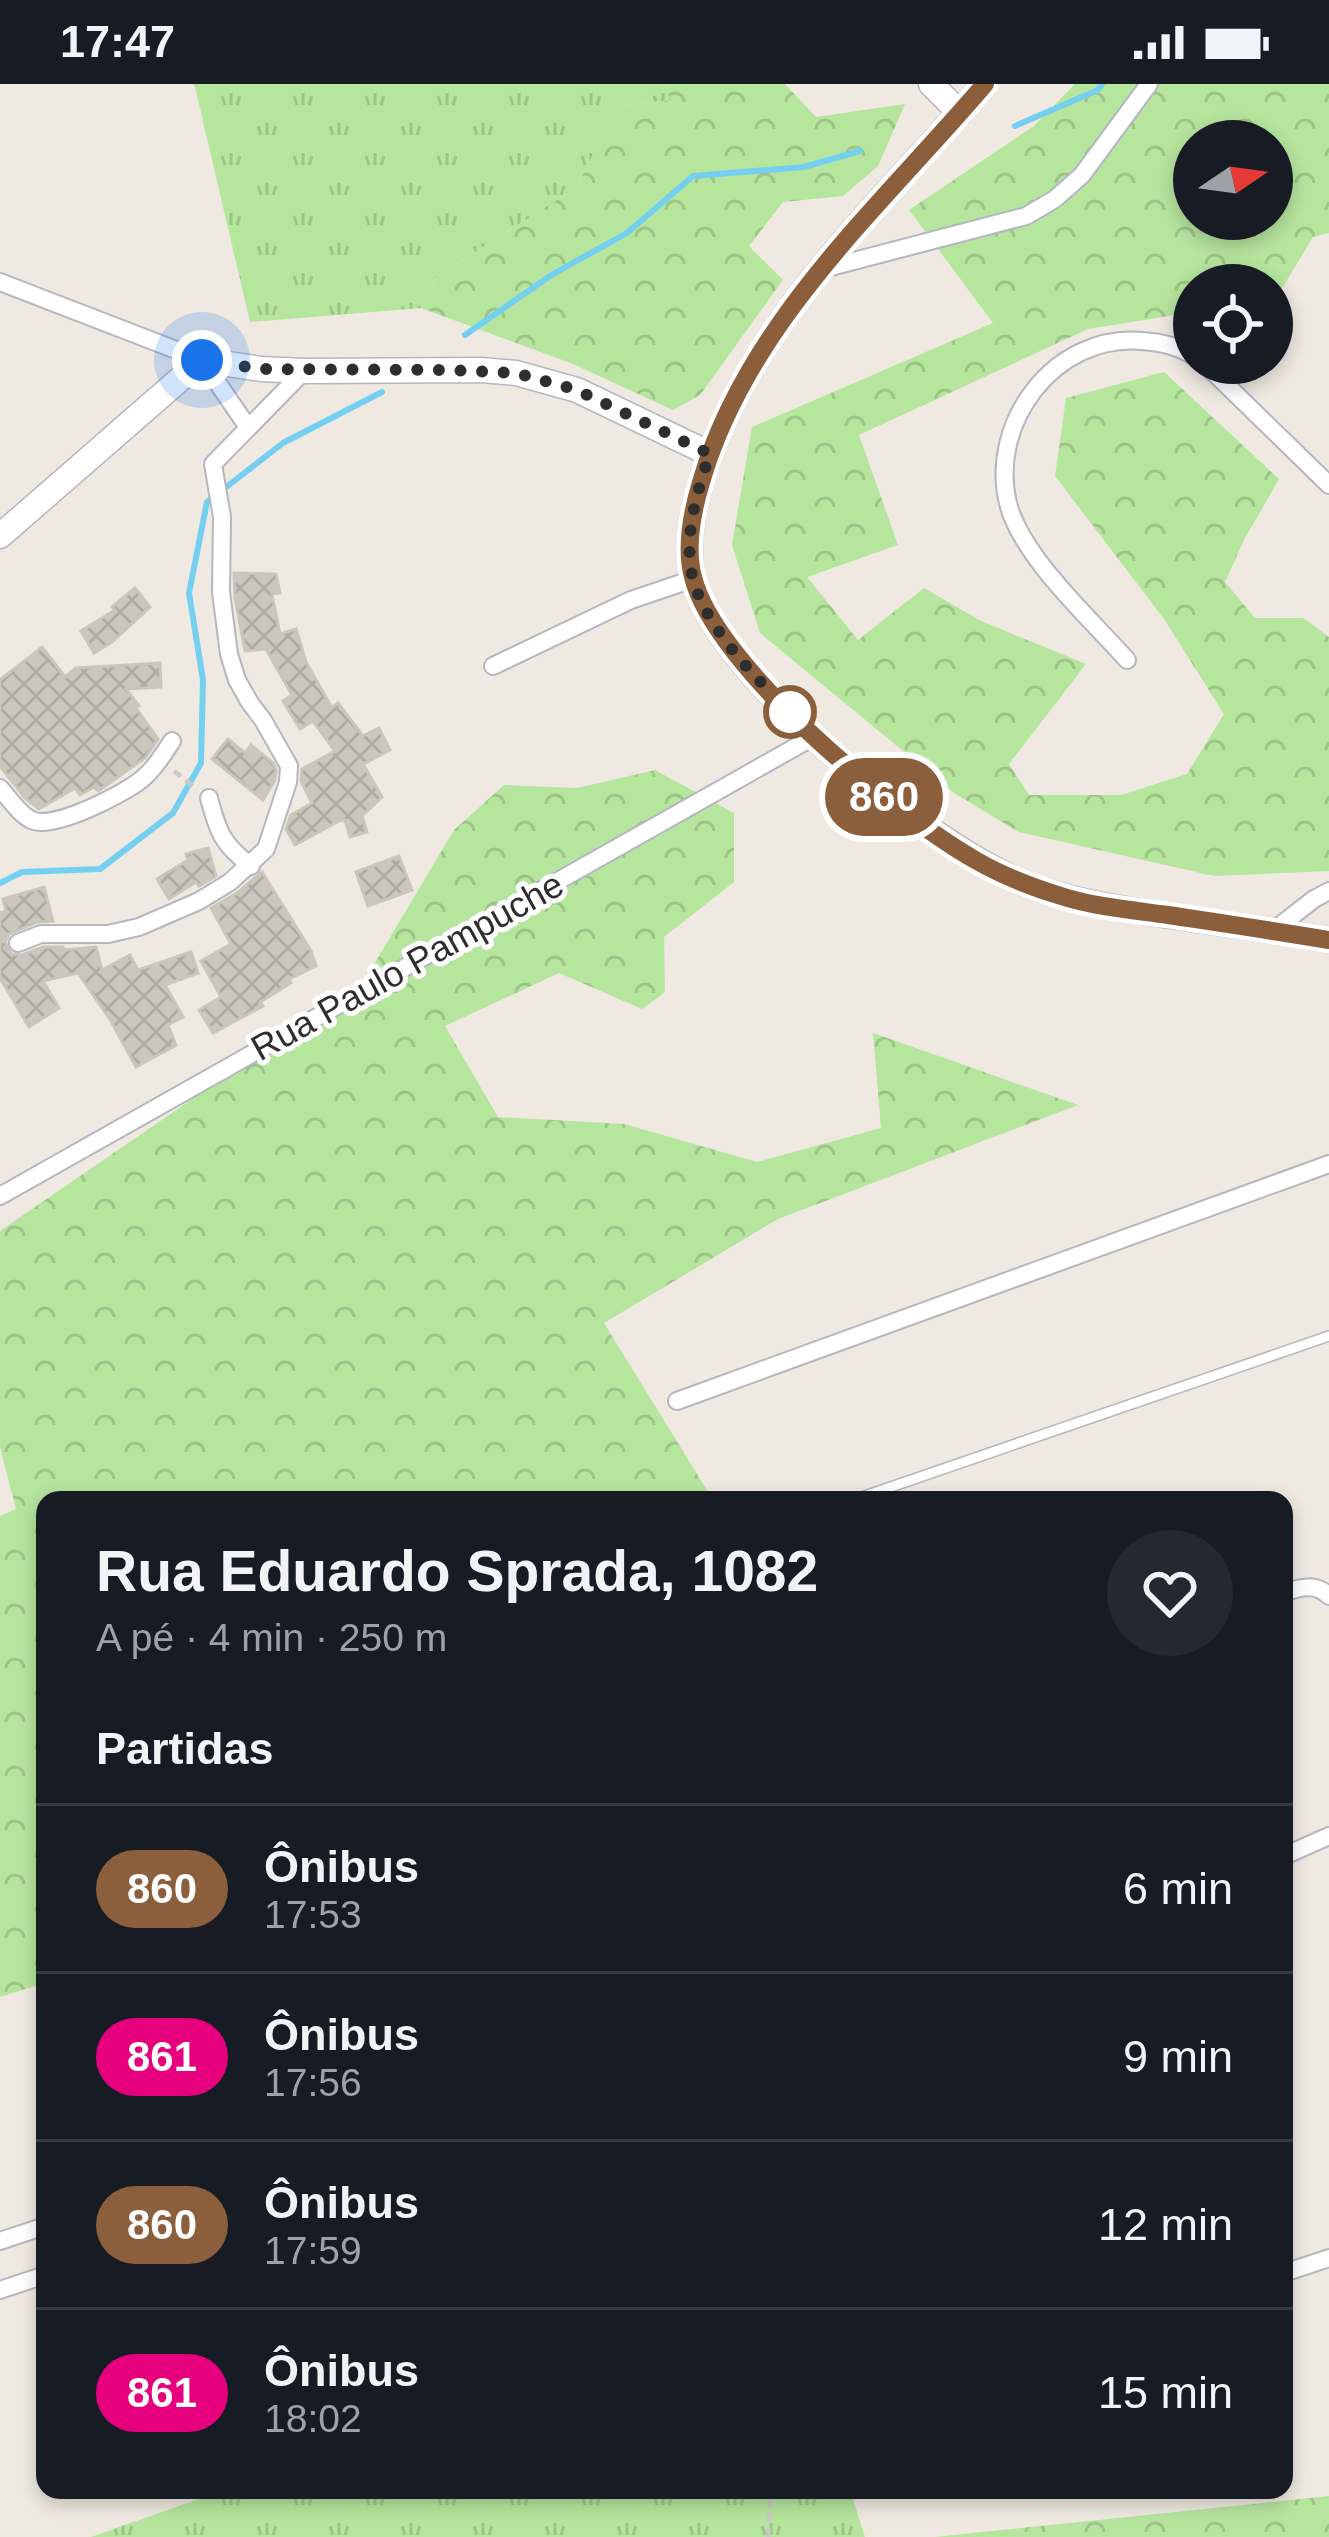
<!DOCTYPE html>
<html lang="pt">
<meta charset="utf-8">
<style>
:root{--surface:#171b24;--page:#242831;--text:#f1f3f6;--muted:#9ea1a6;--line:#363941}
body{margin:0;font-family:Helvetica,sans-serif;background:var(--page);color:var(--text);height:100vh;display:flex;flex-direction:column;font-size:45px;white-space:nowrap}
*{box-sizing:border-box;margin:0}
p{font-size:39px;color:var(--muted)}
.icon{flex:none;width:66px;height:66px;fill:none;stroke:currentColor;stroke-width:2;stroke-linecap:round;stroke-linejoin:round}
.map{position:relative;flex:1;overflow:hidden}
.side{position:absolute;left:36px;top:1407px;width:1257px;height:1008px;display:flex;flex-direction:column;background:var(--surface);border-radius:24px;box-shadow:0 6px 18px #0003}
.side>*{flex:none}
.badge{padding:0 24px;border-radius:39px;font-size:42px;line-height:78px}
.needle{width:78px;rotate:77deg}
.buttons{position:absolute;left:1173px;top:36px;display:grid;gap:24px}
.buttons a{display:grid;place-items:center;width:120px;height:120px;border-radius:50%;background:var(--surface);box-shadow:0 6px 18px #0003;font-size:60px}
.you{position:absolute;width:60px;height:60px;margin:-30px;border:9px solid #fff;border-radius:50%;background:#1a73e8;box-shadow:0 0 0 18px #1a73e833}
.map>.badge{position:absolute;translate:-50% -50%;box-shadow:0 0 0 6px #fff}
h2{padding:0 60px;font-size:45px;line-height:108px}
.round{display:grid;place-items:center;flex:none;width:126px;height:126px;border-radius:63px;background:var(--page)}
.overview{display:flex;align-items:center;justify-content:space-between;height:204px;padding:0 60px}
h1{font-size:57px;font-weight:700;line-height:90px}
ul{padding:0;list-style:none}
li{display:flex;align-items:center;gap:36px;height:168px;padding:0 60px;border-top:3px solid var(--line)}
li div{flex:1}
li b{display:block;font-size:45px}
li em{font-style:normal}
li .badge{min-width:132px;font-weight:700;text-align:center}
.status{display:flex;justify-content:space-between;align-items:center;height:84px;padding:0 60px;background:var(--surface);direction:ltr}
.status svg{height:33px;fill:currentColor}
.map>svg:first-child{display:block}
.grass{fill:url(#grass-tufts)}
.forest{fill:url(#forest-crowns);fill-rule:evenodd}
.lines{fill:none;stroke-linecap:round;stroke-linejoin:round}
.stream{stroke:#75cff0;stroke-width:6}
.building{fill:url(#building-cross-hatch);stroke:#cbc5ba;stroke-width:3}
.lane-casing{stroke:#b4b7c1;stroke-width:12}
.street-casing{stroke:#b4b7c1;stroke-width:20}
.secondary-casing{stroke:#b4b7c1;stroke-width:27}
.path{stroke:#c9c9c9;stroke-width:4.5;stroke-dasharray:9 6;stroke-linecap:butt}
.lane{stroke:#fff;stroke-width:9}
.street{stroke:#fff;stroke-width:16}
.secondary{stroke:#fff;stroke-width:24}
.line-casing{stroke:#fff;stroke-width:27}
.line{stroke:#8b5e3c;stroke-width:18}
.walk{stroke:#2e2e2e;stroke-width:12;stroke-dasharray:0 21.6}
.stop-dot{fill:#fff;stroke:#8b5e3c;stroke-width:6}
.labels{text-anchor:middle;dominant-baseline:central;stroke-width:10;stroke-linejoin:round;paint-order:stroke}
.street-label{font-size:36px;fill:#2e2e2e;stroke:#fff}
</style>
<div class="status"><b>17:47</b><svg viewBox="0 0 49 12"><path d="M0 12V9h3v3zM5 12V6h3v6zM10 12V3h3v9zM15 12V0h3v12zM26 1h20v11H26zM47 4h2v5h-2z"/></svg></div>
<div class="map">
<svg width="1329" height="2453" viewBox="0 0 1329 2453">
<defs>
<pattern id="grass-tufts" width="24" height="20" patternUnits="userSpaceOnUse" patternTransform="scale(3)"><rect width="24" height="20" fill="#b6e59e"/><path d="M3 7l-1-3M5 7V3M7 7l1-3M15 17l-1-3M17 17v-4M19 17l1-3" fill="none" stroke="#9dc588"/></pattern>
<pattern id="forest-crowns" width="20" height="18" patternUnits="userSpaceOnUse" patternTransform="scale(3)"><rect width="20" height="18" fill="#b6e59e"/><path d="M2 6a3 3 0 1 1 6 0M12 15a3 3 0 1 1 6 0" fill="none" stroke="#9dc588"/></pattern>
<pattern id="building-cross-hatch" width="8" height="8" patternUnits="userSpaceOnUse" patternTransform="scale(3)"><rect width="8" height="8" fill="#cbc7bf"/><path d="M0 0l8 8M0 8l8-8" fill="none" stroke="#afaba4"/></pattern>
</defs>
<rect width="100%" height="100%" fill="#efe9e1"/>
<g class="grass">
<path d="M193,0H665L672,16L618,22L576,104L439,191L421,224L250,238L195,3Z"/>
<path d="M224,2406H850L865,2453H91Z"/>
</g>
<g class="forest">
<path d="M665,0H785L816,33L905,20L878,82L843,112L783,118L749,162L783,196L700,311L673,326L573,280L421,224L439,191L576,104L618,22L671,16Z"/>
<path d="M1075,0H1329V149L1313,153L1272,221V201H1194V228L1088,245L859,351L898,461L807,493L858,556L924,504L981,537L1086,580L1009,680L1029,711H1121L1187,690L1224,630L1164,535L1055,392L1066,314L1164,288L1279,395L1244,456L1225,498L1255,534H1303L1329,553V787L1214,792L1019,748L954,709L760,549L732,461L752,343L993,239L909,126L1034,42ZM1194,57H1272V135H1194Z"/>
<path d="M655,686L734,729V798L664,853L665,908L642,925L559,889L445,942L498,1033L624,1040L757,1078L881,1044L873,949L1078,1021L778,1135L604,1239L713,1416H45V1899L0,1913V1432L16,1425L0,1363V1147L364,897L454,746L504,701L577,704Z"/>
<path d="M1329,2412V2453H935Z"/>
</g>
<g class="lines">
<g class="stream">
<path d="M1015,42L1098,6L1102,0"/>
<path d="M465,251L553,190L627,149L693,92L804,83L860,67"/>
<path d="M0,799L22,788L100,785L173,729L201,679L203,596L189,509L207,418L283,359L382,308"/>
</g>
</g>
<g class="building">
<path d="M234,489L276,490L280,509L272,510L280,550L296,545L306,578L332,624L338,619L363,652L379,644L390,666L363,680L382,713L362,732L367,748L350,753L345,736L339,737L295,761L286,745L291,731L312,719L301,697L302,685L335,667L313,637L300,645L283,617L292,611L266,565L245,567L235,514Z"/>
<path d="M135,504L150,523L112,558L94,569L81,547L115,526L112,523Z"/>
<path d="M42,563L65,593L76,584L160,579L161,603L126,605L139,622L136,624L158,655L145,674L98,707L94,703L80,711L75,704L39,725L25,714L0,682V596Z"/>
<path d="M228,655L245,669L251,661L273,679L276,685L275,696L263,716L212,675Z"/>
<path d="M208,764L216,792L199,802L196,798L169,815L157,795L188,776L186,770Z"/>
<path d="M399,772L412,806L368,822L356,788Z"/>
<path d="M262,788L311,867L316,882L289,895L291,899L260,918L263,922L213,949L199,926L221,913L201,877L231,860L211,824L237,809Z"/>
<path d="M44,803L53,837L37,838L9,850L5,858L11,870L22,871L43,863H63L64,866L96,863L102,886L130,871L138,886L191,868L198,889L165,901L183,933L168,941L176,961L136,983L111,937L78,889L43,897L59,924L29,943L0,894V829L6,827L3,815Z"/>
</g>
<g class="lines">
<defs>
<path id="lane" d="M853,1416L1329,1252"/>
<g id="street">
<path d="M823,185L1026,132L1055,115L1082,91L1149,0"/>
<path d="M0,198L202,276L247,342"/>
<path d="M1204,279L1329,401"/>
<path d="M1127,576C1090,534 1025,476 1009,423C986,340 1055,249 1142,257C1161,258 1178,262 1194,272"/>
<path d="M493,582L631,516L693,495"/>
<path d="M0,704C9,714 21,733 34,737C57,744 124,710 142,695C154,685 163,671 172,657"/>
<path d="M209,714C218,748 222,760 251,782"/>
<path d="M1274,846L1314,815L1329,807"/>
<path d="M18,859L41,850H108L139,843L199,817L230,798L266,765L288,698L289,682L263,636L250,619L237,596L229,570L221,508L222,433L213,380L304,287"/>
<path d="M0,1112L815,652"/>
<path d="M677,1317L1329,1080"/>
<path d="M1284,1509C1300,1503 1316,1499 1329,1512"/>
<path d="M1284,1772L1329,1752"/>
<path d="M0,2157L45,2142"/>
<path d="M1284,2189L1329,2174"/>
<path d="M0,2206L45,2191"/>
</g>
<g id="secondary">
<path d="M931,0L960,29"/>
<path d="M985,0C881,120 749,238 702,395C693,424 685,462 693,493C717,593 932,763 1026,800C1075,819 1126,825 1177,833C1227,840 1278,847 1329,856"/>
<path d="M0,452L202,276L261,285L304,287L481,286L516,289L577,306L710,370"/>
</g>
</defs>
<use href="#lane" class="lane-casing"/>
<use href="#street" class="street-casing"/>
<use href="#secondary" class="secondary-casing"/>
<g class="path">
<path d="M174,687L193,702"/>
<path d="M768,2453L771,2406"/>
</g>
<use href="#lane" class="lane"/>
<use href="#street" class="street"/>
<use href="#secondary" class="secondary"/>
</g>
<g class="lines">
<defs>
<path id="line" d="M985,0C882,121 749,237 702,395C693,424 685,463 693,493C715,583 897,732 977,777C1003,792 1032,803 1061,812C1095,823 1132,826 1168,831C1221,839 1275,847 1329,856"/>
</defs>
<use href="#line" class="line-casing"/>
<use href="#line" class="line"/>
<path class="walk" d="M202,276L261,285L446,286L516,289L577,306L710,370C697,407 684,451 692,491C704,544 759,597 797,635L790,628"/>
</g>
<circle class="stop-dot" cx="790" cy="628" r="24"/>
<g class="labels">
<g class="street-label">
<text transform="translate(407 882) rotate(-29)">Rua Paulo Pampuche</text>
</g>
</g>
</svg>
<div class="buttons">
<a><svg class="needle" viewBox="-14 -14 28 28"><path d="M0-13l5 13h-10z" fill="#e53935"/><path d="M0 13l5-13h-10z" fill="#9ea1a6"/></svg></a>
<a><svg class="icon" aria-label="locate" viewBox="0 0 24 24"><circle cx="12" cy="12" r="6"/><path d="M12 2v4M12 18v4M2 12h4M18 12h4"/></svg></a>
</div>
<div class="you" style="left:202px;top:276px"></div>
<b class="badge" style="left:884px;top:713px;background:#8b5e3c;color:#fff">860</b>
<section class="side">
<div class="overview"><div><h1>Rua Eduardo Sprada, 1082</h1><p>A pé · 4 min · 250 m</p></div><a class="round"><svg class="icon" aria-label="heart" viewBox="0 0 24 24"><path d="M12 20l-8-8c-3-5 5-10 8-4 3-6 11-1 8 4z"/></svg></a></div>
<h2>Partidas</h2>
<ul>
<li><span class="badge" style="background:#8b5e3c;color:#fff">860</span><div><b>Ônibus</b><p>17:53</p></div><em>6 min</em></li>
<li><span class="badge" style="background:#e6007e;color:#fff">861</span><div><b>Ônibus</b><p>17:56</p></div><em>9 min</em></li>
<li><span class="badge" style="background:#8b5e3c;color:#fff">860</span><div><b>Ônibus</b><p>17:59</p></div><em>12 min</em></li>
<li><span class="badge" style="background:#e6007e;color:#fff">861</span><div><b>Ônibus</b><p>18:02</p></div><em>15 min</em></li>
</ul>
</section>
</div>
